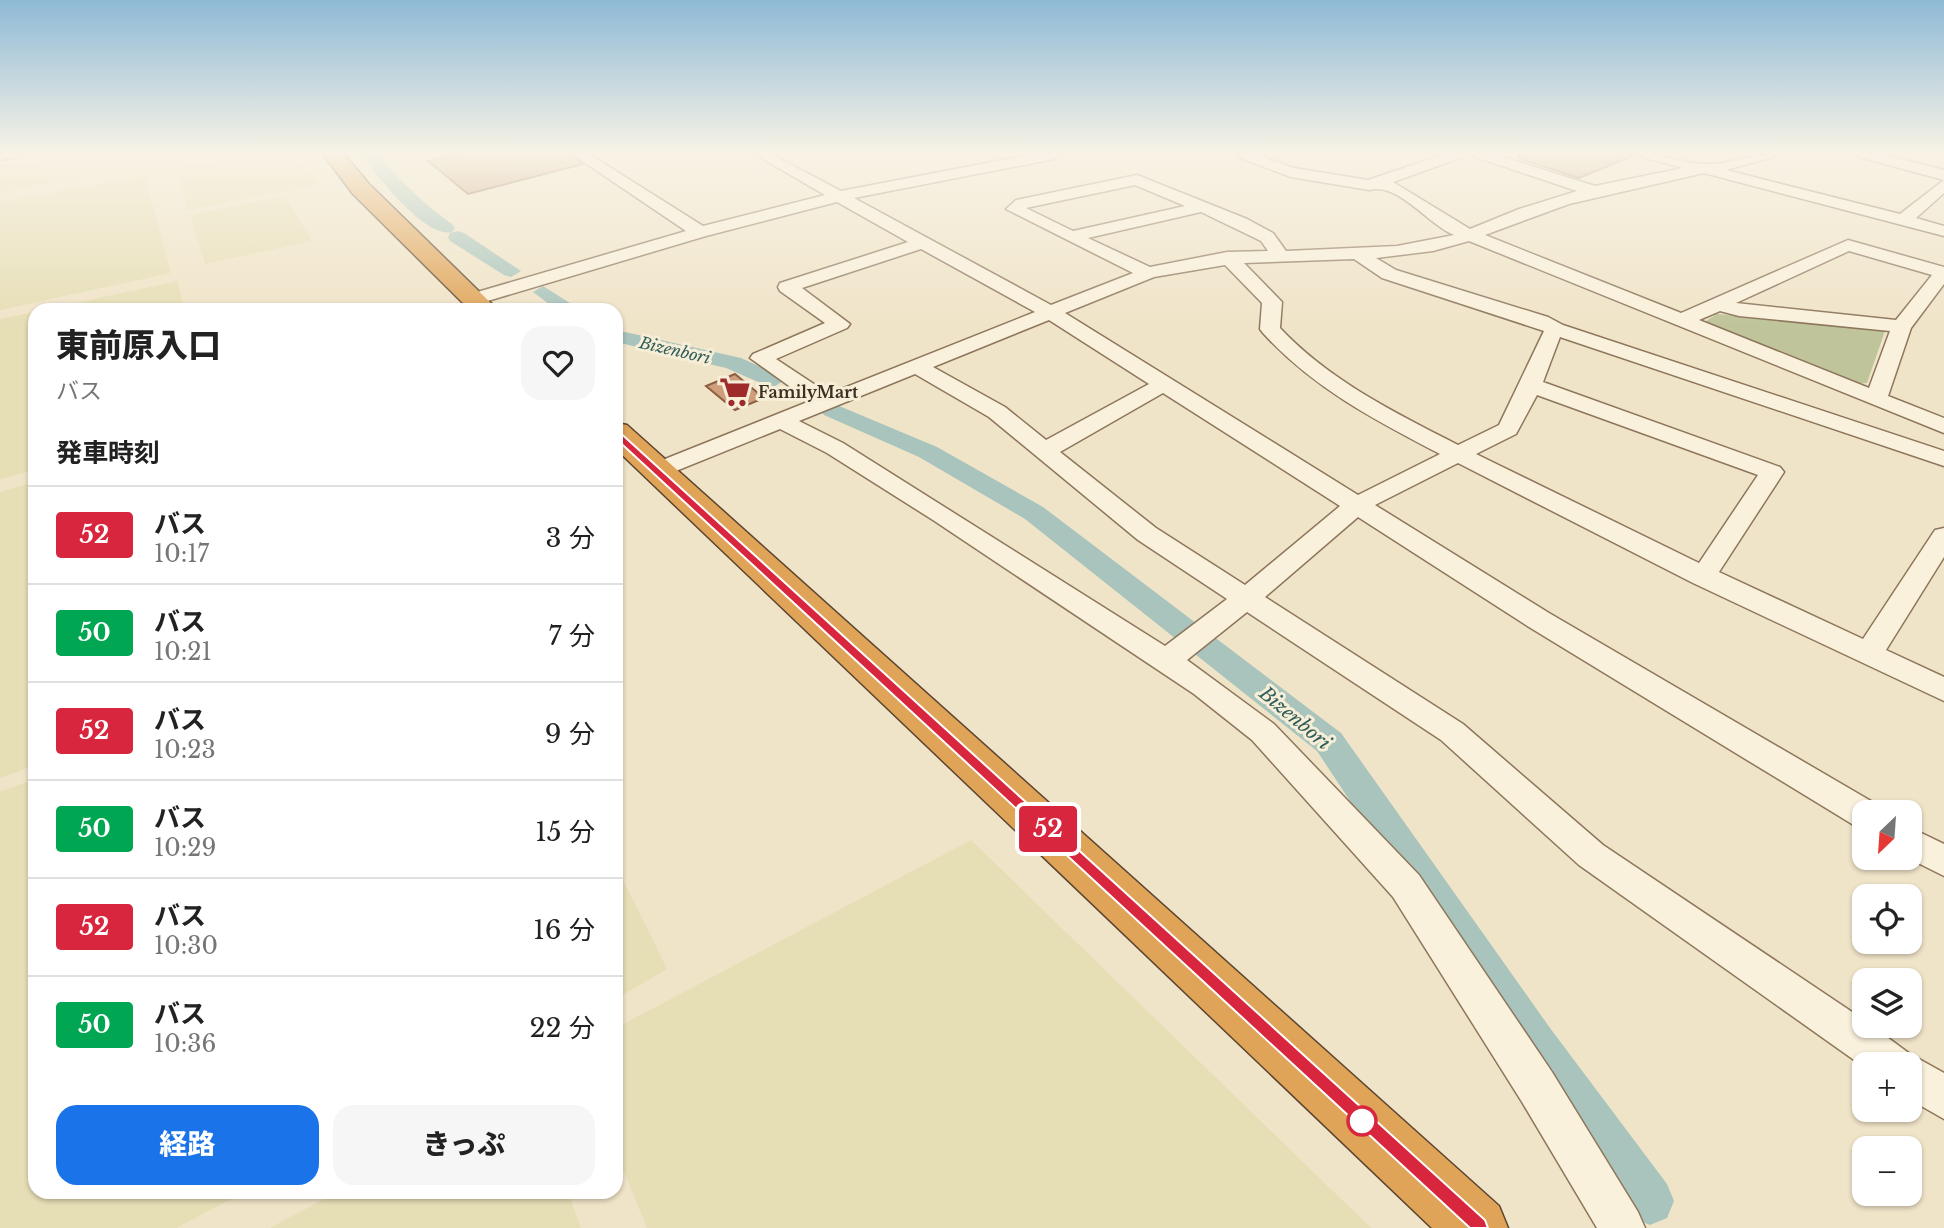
<!DOCTYPE html>
<html lang="ja">
<meta charset="utf-8">
<style>
:root{--surface:#fff;--page:#f6f6f6;--text:#222;--muted:#767676;--line:#e0e0e0;--accent:#1a73e8}
body{margin:0;font-family:"Libre Baskerville","Noto Sans JP",serif;background:var(--page);color:var(--text);height:100vh;display:flex;flex-direction:column;font-size:26px;white-space:nowrap}
*{box-sizing:border-box;margin:0}
p{font-size:23px;color:var(--muted)}
.icon{flex:none;width:38px;height:38px;fill:none;stroke:currentColor;stroke-width:2;stroke-linecap:round;stroke-linejoin:round}
.map{position:relative;flex:1;overflow:hidden}
.side{position:absolute;left:28px;top:303px;width:595px;height:896px;display:flex;flex-direction:column;background:var(--surface);border-radius:21px;box-shadow:0 2px 5px #0004}
.side>*{flex:none}
.badge{padding:0 14px;border-radius:5px;font-size:24px;line-height:46px}
.needle{width:46px;rotate:205deg}
.tools{position:absolute;left:1852px;top:800px;display:grid;gap:14px}
.tools a{display:grid;place-items:center;width:70px;height:70px;border-radius:14px;background:var(--surface);box-shadow:0 2px 5px #0004;font-size:35px}
.map>.badge{position:absolute;translate:-50% -50%;box-shadow:0 0 0 4px #fff}
h2{padding:0 28px;font-size:26px;line-height:63px}
.round{display:grid;place-items:center;flex:none;width:74px;height:74px;border-radius:21px;background:var(--page)}
.overview{display:flex;align-items:center;justify-content:space-between;height:119px;padding:0 28px}
h1{font-size:33px;font-weight:800;line-height:52px}
.action{display:flex;gap:14px;margin-top:auto;padding:14px 28px}
.action a{flex:1;height:80px;border-radius:21px;background:var(--accent);color:#fff;font-size:28px;font-weight:800;line-height:80px;text-align:center}
.action a+a{background:var(--page);color:var(--text)}
ul{padding:0;list-style:none}
li{display:flex;align-items:center;gap:21px;height:98px;padding:0 28px;border-top:2px solid var(--line)}
li div{flex:1}
li b{display:block;font-size:26px}
li em{font-style:normal}
li .badge{min-width:77px;font-weight:700;text-align:center}
.map>svg:first-child{display:block}
.farmland{fill:#e6deb5}
.cemetery{fill:#bfc49a}
.lines{fill:none;stroke-linecap:round;stroke-linejoin:round}
.canal{fill:#a9c4bc;fill-rule:evenodd}
.building{fill:#cf9f7d;stroke:#8d5f41;stroke-width:2}
.minor-casing{stroke:#8d765c;stroke-width:3}
.highway-casing{stroke:#5b4430;stroke-width:3}
.minor{fill:#faf1dc;fill-rule:evenodd}
.highway{fill:#e0a458;fill-rule:evenodd}
.line{fill:#d7263d;stroke:#fff;stroke-width:2}
.stop-dot{fill:#fff;stroke:#d7263d;stroke-width:3.5}
.labels{text-anchor:middle;dominant-baseline:central;stroke-width:6;stroke-linejoin:round;paint-order:stroke}
.far-water-label{font-size:16px;font-style:italic;fill:#2f5d5a;stroke:#f7eed8}
.far-poi-label{font-size:16px;font-weight:bold;fill:#3d2e20;stroke:#f7eed8;text-anchor:start}
.water-label{font-size:19px;font-style:italic;fill:#2f5d5a;stroke:#f7eed8}
</style>
<div class="map">
<svg width="1944" height="1228" viewBox="0 0 1944 1228">
<rect width="100%" height="100%" fill="#f0e4c8"/>
<g class="farmland">
<path d="M119,154L125,169L0,192V164Z"/>
<path d="M255,154H292L320,185L188,210L177,168Z"/>
<path d="M145,176L171,273L0,310V202Z"/>
<path d="M285,196L312,241L205,264L190,215Z"/>
<path d="M178,281L184,310H43Z"/>
<path d="M35,312V470L0,479V319Z"/>
<path d="M35,482V765L0,778V492Z"/>
<path d="M35,779V1192H245L176,1228H0V792Z"/>
<path d="M971,840L1371,1228H647L616,1152V1028Z"/>
<path d="M616,866L667,969L616,999Z"/>
<path d="M337,1192H568L581,1228H270Z"/>
</g>
<path class="cemetery" d="M1717,314L1873,326L1885,331L1867,383L1856,384L1703,323Z"/>
<g class="lines">
<g class="canal">
<path d="M361,154H377C401,181 422,203 452,224L455,228L452,232C426,239 375,174 361,154Z"/>
<path d="M457,231L464,233L521,271L511,277L504,275L450,241L448,237L450,233Z"/>
<path d="M543,286L581,310H557L533,292Z"/>
<path d="M616,330L741,358L780,376L783,381L772,388L726,368L616,342Z"/>
<path d="M832,403L937,447L1043,507L1341,733L1550,1028L1667,1184L1674,1201L1667,1218L1650,1225L1633,1218L1520,1058L1317,751L1025,519L919,457L824,415L820,410L824,405Z"/>
</g>
</g>
<g class="building">
<path d="M459,153H570L583,164L468,194L428,161Z"/>
<path d="M1519,153H1637V154L1579,178L1518,158Z"/>
<path d="M735,374L764,398L735,410L706,386Z"/>
</g>
<g class="lines">
<defs>
<g id="minor">
<path d="M0,154H21L18,157L0,160Z"/>
<path d="M572,154H589L703,226L825,195L754,154H771L841,191L1033,154H1061L1054,159L854,198L1051,305L1133,273L1006,209L1016,200L1137,175L1247,219L1273,233L1286,251L1397,246L1454,235C1427,224 1399,182 1369,190L1291,177L1240,158L1238,154H1255L1294,168L1368,180L1445,154H1465L1463,157L1393,182L1470,229L1519,209L1577,191L1475,157L1473,154H1494L1595,186L1683,168L1642,157L1640,154C1665,154 1684,164 1705,164C1729,165 1751,154 1775,154L1773,157L1726,170L1900,214L1944,180V193L1916,218L1944,226V236L1704,173L1569,204L1485,235L1681,313L1848,240L1944,267V284L1911,328L1888,396L1944,418V433L1469,241L1433,251L1376,258L1396,270L1548,317L1563,325L1944,451V466L1560,337L1543,382L1780,467L1784,472L1719,572L1863,639L1935,530L1944,528V557L1886,650L1944,677V701L1693,583L1458,463L1375,505L1549,613L1876,804L1880,812H1864V828L1852,824L1529,627L1358,517L1265,597L1463,724L1603,845L1864,1020V1026H1872L1910,1054L1944,1073V1119L1909,1099V1064H1864V1067L1579,865L1441,740L1247,612L1187,660L1274,724L1419,875L1552,1072L1638,1212L1645,1228H1597L1522,1102L1393,897L1252,740L1194,694L933,520L827,453L780,429L666,475H650L646,470L650,465L810,401L750,358L753,354L825,323L780,291L778,287L780,283L908,242L837,202L706,236L481,303H467L464,299L467,295L686,231ZM1135,185L1185,206L1073,231L1026,208ZM1201,212L1261,241L1268,251L1227,252L1150,267L1088,238ZM921,249L1035,312L829,394L776,359L847,328L850,324L802,288ZM1849,251L1932,275L1896,320L1736,303ZM1354,259L1382,278L1544,331L1499,425L1458,445C1394,412 1330,381 1280,328L1282,302L1244,263ZM1225,265L1262,303L1260,329L1263,333C1313,388 1375,420 1440,454L1358,495L1065,313L1154,277ZM1720,311L1739,316L1890,331L1869,388L1699,320ZM1049,320L1149,384L1046,440L1005,407L933,367ZM915,374L989,417L1138,540L1227,599L1165,646L843,443L799,421ZM1163,393L1340,506L1245,585L1156,528L1060,452ZM1537,395L1758,475L1699,563L1476,454L1516,434Z"/>
<path d="M1856,154H1880L1944,170V180L1859,157Z"/>
<path d="M1909,827L1944,844V876L1908,858Z"/>
</g>
<g id="highway">
<path d="M323,154H344L369,184L498,310H470L353,194Z"/>
<path d="M616,423L627,425L1499,1206L1508,1228H1432L616,449Z"/>
</g>
</defs>
<use href="#minor" class="minor-casing"/>
<use href="#highway" class="highway-casing"/>
<use href="#minor" class="minor"/>
<use href="#highway" class="highway"/>
</g>
<linearGradient id="sky" x2="0" y2="1"><stop stop-color="#8fbad6"/><stop offset="0.47" stop-color="#f8f3e6"/><stop offset="1" stop-color="#f8f3e6" stop-opacity="0"/></linearGradient>
<rect width="1944" height="325" fill="url(#sky)"/>
<path class="line" d="M616,429L1485,1220L1488,1228H1470L612,435L610,432Z"/>
<defs>
<symbol id="supermarket-bare" viewBox="-9 -9 18 18"><path d="M-6-5.5h2.5l.6 2H6L4.5 2H-2.5L-4.4-4H-6ZM-1.5 3.2a1.3 1.3 0 1 0 .1 0ZM3 3.2a1.3 1.3 0 1 0 .1 0Z" fill="#9e2a2b" stroke="#f7eed8" stroke-width="2.5" paint-order="stroke"/></symbol>
</defs>
<g fill-rule="evenodd">
<use href="#supermarket-bare" x="713" y="370" width="44" height="44"/>
</g>
<circle class="stop-dot" cx="1362" cy="1121" r="14"/>
<g class="labels">
<g class="far-water-label">
<text transform="translate(675 350) rotate(13)">Bizenbori</text>
</g>
<g class="far-poi-label">
<text x="758" y="392">FamilyMart</text>
</g>
<g class="water-label">
<text transform="translate(1295 718) rotate(40)">Bizenbori</text>
</g>
</g>
</svg>
<div class="tools">
<a><svg class="needle" viewBox="-14 -14 28 28"><path d="M0-13l5 13h-10z" fill="#e53935"/><path d="M0 13l5-13h-10z" fill="#767676"/></svg></a>
<a><svg class="icon" aria-label="locate" viewBox="0 0 24 24"><circle cx="12" cy="12" r="6"/><path d="M12 2v4M12 18v4M2 12h4M18 12h4"/></svg></a>
<a><svg class="icon" aria-label="layers" viewBox="0 0 24 24"><path d="M12 4l9 5-9 5-9-5zM3 14l9 5 9-5"/></svg></a>
<a>+</a>
<a>−</a>
</div>
<b class="badge" style="left:1048px;top:829px;background:#d7263d;color:#fff">52</b>
<section class="side">
<div class="overview"><div><h1>東前原入口</h1><p>バス</p></div><a class="round"><svg class="icon" aria-label="heart" viewBox="0 0 24 24"><path d="M12 20l-8-8c-3-5 5-10 8-4 3-6 11-1 8 4z"/></svg></a></div>
<h2>発車時刻</h2>
<ul>
<li><span class="badge" style="background:#d7263d;color:#fff">52</span><div><b>バス</b><p>10:17</p></div><em>3 分</em></li>
<li><span class="badge" style="background:#00a651;color:#fff">50</span><div><b>バス</b><p>10:21</p></div><em>7 分</em></li>
<li><span class="badge" style="background:#d7263d;color:#fff">52</span><div><b>バス</b><p>10:23</p></div><em>9 分</em></li>
<li><span class="badge" style="background:#00a651;color:#fff">50</span><div><b>バス</b><p>10:29</p></div><em>15 分</em></li>
<li><span class="badge" style="background:#d7263d;color:#fff">52</span><div><b>バス</b><p>10:30</p></div><em>16 分</em></li>
<li><span class="badge" style="background:#00a651;color:#fff">50</span><div><b>バス</b><p>10:36</p></div><em>22 分</em></li>
</ul>
<div class="action"><a>経路</a><a>きっぷ</a></div>
</section>
</div>
